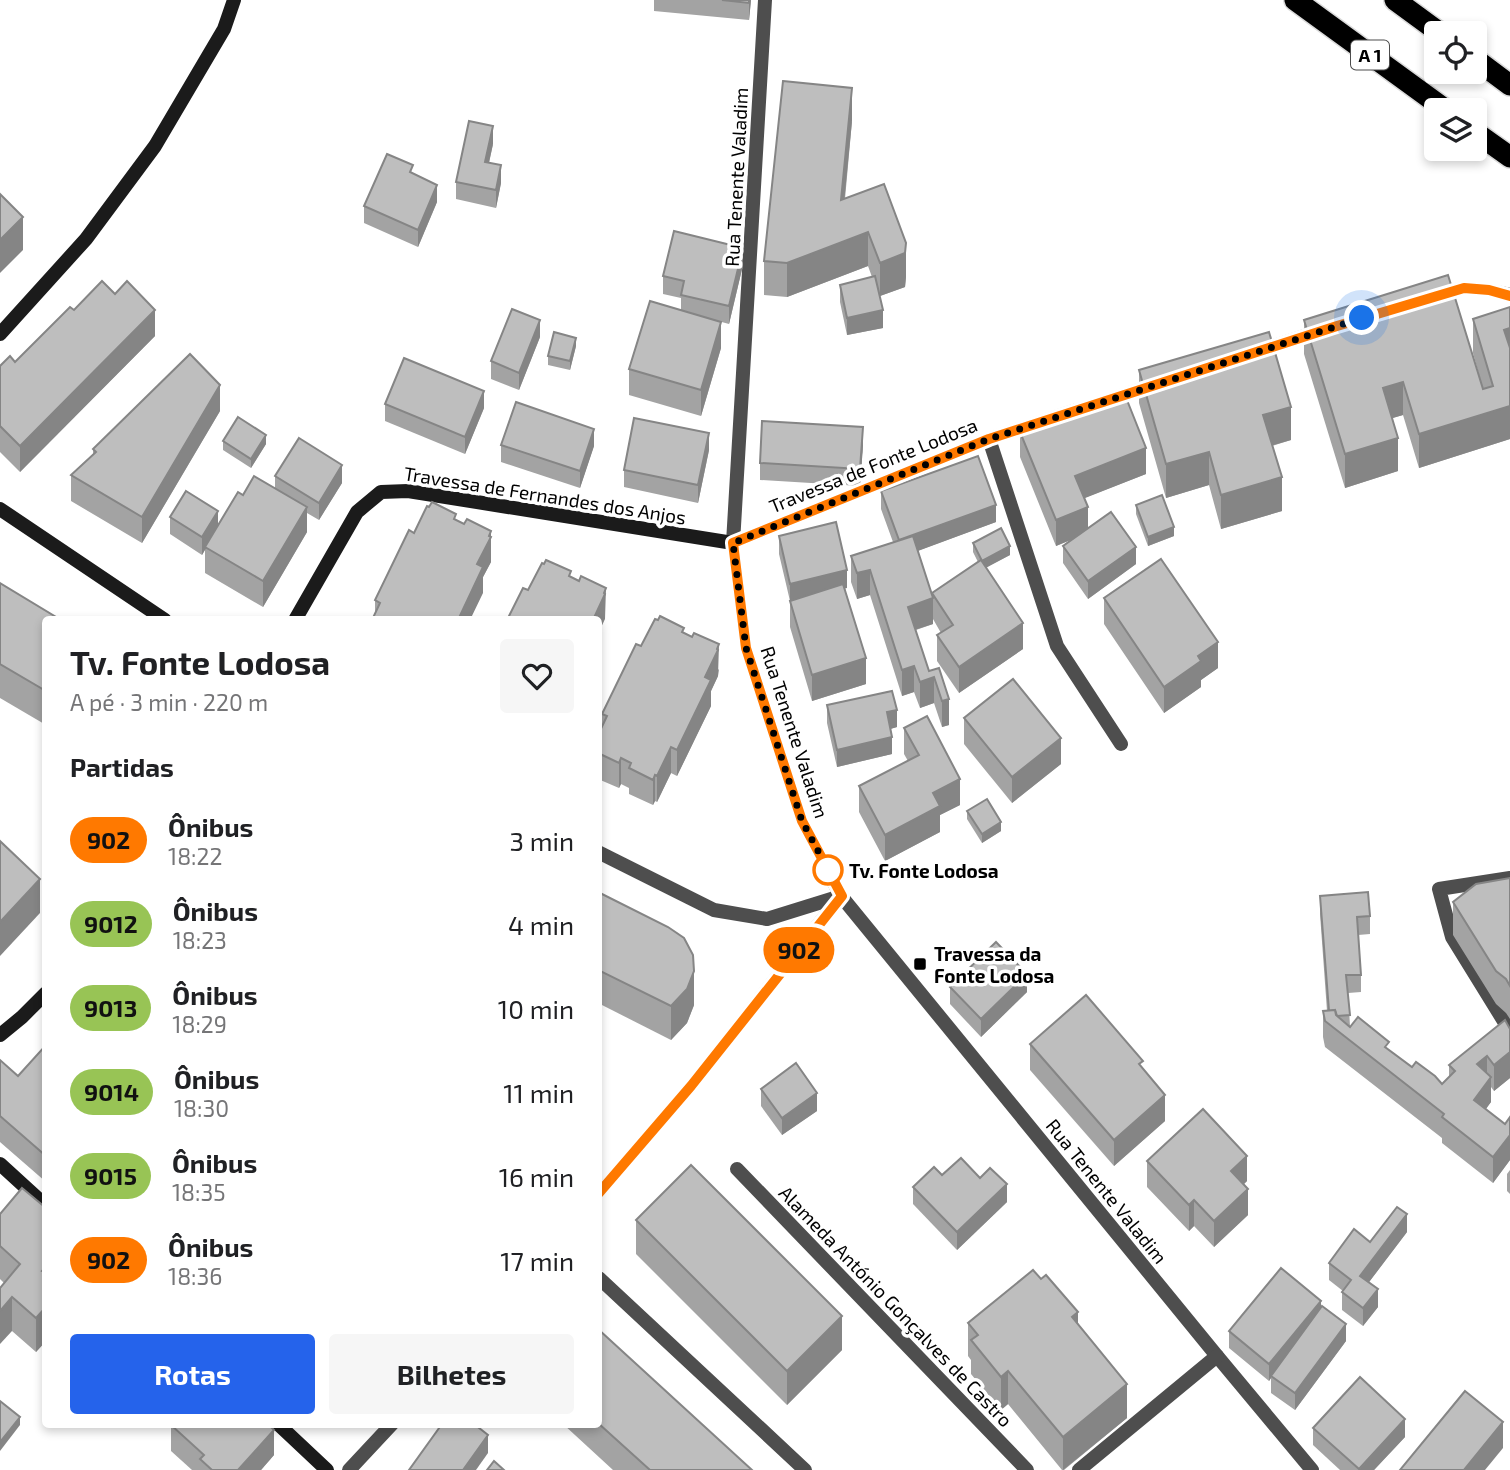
<!DOCTYPE html>
<html lang="pt">
<meta charset="utf-8">
<style>
:root{--surface:#fff;--page:#f6f6f6;--text:#202124;--muted:#757577;--accent:#2563eb}
body{margin:0;font-family:"Exo 2",sans-serif;background:var(--page);color:var(--text);height:100vh;display:flex;flex-direction:column;font-size:26px;white-space:nowrap}
*{box-sizing:border-box;margin:0}
p{font-size:23px;color:var(--muted)}
.icon{flex:none;width:38px;height:38px;fill:none;stroke:currentColor;stroke-width:2;stroke-linecap:round;stroke-linejoin:round}
.map{position:relative;flex:1;overflow:hidden}
.side{position:absolute;left:42px;top:616px;width:560px;height:812px;display:flex;flex-direction:column;background:var(--surface);border-radius:7px;box-shadow:0 4px 10px #0003}
.side>*{flex:none}
.badge{padding:0 14px;border-radius:23px;font-size:24px;line-height:46px}
.fabs{position:absolute;left:1424px;top:21px;display:grid;gap:14px}
.fabs a{display:grid;place-items:center;width:63px;height:63px;border-radius:7px;background:var(--surface);box-shadow:0 4px 10px #0003;font-size:35px}
.you{position:absolute;width:35px;height:35px;margin:-18px;border:5px solid #fff;border-radius:50%;background:#1a73e8;box-shadow:0 0 0 10px #1a73e833}
.map>.badge{position:absolute;translate:-50% -50%;box-shadow:0 0 0 4px #fff}
h2{padding:0 28px;font-size:26px;line-height:63px}
.round{display:grid;place-items:center;flex:none;width:74px;height:74px;border-radius:7px;background:var(--page)}
.overview{display:flex;align-items:center;justify-content:space-between;height:119px;padding:0 28px}
h1{font-size:33px;font-weight:700;line-height:52px}
.cta{display:flex;gap:14px;margin-top:auto;padding:14px 28px}
.cta a{flex:1;height:80px;border-radius:7px;background:var(--accent);color:#fff;font-size:28px;font-weight:700;line-height:80px;text-align:center}
.cta a+a{background:var(--page);color:var(--text)}
ul{padding:0;list-style:none}
li{display:flex;align-items:center;gap:21px;height:84px;padding:0 28px}
li div{flex:1}
li b{display:block;font-size:26px}
li em{font-style:normal}
li .badge{min-width:77px;font-weight:700;text-align:center}
.map>svg:first-child{display:block}
.lines{fill:none;stroke-linecap:round;stroke-linejoin:round}
.highway-casing{stroke:#dbdbdb;stroke-width:24}
.street{stroke:#4e4e4e;stroke-width:14}
.secondary{stroke:#1b1b1b;stroke-width:14}
.highway{stroke:#000;stroke-width:21}
.wall{fill:#a3a3a3}
.shaded-wall{fill:#858585}
.building{fill:#bebebe;stroke:#858585;stroke-width:2}
.line-casing{stroke:#fff;stroke-width:16}
.line{stroke:#ff7900;stroke-width:10}
.walk{stroke:#000;stroke-width:7;stroke-dasharray:0 12.6}
.stop-dot{fill:#fff;stroke:#ff7900;stroke-width:3.5}
.poi-dot{fill:#000;stroke:#fff;stroke-width:2.5}
.labels{text-anchor:middle;dominant-baseline:central;stroke-width:7;stroke-linejoin:round;paint-order:stroke}
.shield{fill:#fff;stroke:#4c4c4c;stroke-width:2}
.shield-label{font-size:18px;font-weight:bold;fill:#000}
.street-label{font-size:19px;fill:#000;stroke:#fff}
.stop-label{font-size:19px;font-weight:bold;fill:#000;stroke:#fff;text-anchor:start}
.poi-label{font-size:19px;font-weight:bold;fill:#000;stroke:#fff;text-anchor:start}
</style>
<div class="map">
<svg width="1510" height="1470" viewBox="0 0 1510 1470">
<rect width="100%" height="100%" fill="#fff"/>
<g class="lines">
<defs>
<g id="highway">
<path d="M1295,0L1446,110"/>
<path d="M1395,0L1440,33"/>
<path d="M1475,59L1510,85"/>
<path d="M1475,132L1510,157"/>
</g>
</defs>
<use href="#highway" class="highway-casing"/>
<g class="street">
<path d="M765,0L733,543L746,648L802,821L841,896L1217,1356L1312,1470"/>
<path d="M989,439L1057,646L1121,744"/>
<path d="M598,852L714,910L767,919L841,896"/>
<path d="M1510,878L1439,889L1452,937L1510,1031"/>
<path d="M737,1169L1027,1470"/>
<path d="M598,1194L691,1086L841,896"/>
<path d="M599,1278L805,1470"/>
<path d="M349,1470L392,1424"/>
<path d="M1079,1470L1217,1356"/>
</g>
<g class="secondary">
<path d="M1436,296L1463,288L1488,290L1510,295"/>
<path d="M0,334L86,239L155,146L224,29L234,0"/>
<path d="M1256,352L1320,331"/>
<path d="M1106,401L1157,384"/>
<path d="M0,509L165,620"/>
<path d="M295,620L357,512L381,492L408,491L733,543L989,439L1077,410"/>
<path d="M0,1035L22,1017L46,993"/>
<path d="M0,1164L46,1206"/>
<path d="M278,1424L327,1470"/>
</g>
<use href="#highway" class="highway"/>
</g>
<g class="wall">
<path d="M654,0H751L749,20L654,11Z"/>
<path d="M852,121L845,199L906,277L905,287L880,296L883,328L847,335L840,302V285L872,277L868,266L787,297L764,295V261Z"/>
<path d="M493,144L489,163L501,183L496,208L456,199V182Z"/>
<path d="M413,174L437,202L418,247L364,223V206Z"/>
<path d="M743,265L729,324L718,321L721,348L701,416L629,395V369L681,310V298L663,294V276Z"/>
<path d="M1510,307V439L1419,468L1403,415L1392,418L1398,471L1345,488L1304,354V320L1483,389L1473,353V319Z"/>
<path d="M74,310L155,336L20,472L0,452V366L15,362Z"/>
<path d="M540,337L519,390L491,379V361Z"/>
<path d="M576,346L570,370L548,365V356Z"/>
<path d="M1139,370L1291,440L1272,446L1282,511L1221,529L1209,485L1166,498L1139,403Z"/>
<path d="M385,404L484,408L465,454L385,421Z"/>
<path d="M220,411L142,543L71,501V475L93,454V449Z"/>
<path d="M1020,432L1146,474L1084,498L1088,528L1136,564L1088,599L1063,563V546L1070,540L1056,546L1020,457Z"/>
<path d="M223,441L266,444L251,468L223,450Z"/>
<path d="M501,445L594,446L580,488L501,462Z"/>
<path d="M863,445L860,486L760,480V463Z"/>
<path d="M709,450L698,503L624,487V470Z"/>
<path d="M275,476L342,483L319,520L307,513V532L263,607L205,573V549L202,555L170,534V517L218,526L243,495L275,488Z"/>
<path d="M881,491L996,522L917,551L932,597V593L978,562L973,552V543L1010,555L986,567L1023,649L959,693L937,661V635L941,633L933,619V624L916,630L929,671L939,668L949,725L942,727L934,703L920,708L914,692L902,696L870,595L857,599L851,582V556L893,542L881,509Z"/>
<path d="M1136,505L1174,536L1148,546L1136,514Z"/>
<path d="M456,520L491,557V562L483,577V593L375,613V600L414,533Z"/>
<path d="M779,536L847,588H845L866,684L812,701L790,627V601L779,554Z"/>
<path d="M0,583L46,620V725L0,698Z"/>
<path d="M1104,598L1218,668L1201,680V687L1164,713L1104,624Z"/>
<path d="M684,633L719,670L718,676L711,691V706L677,776L671,773L657,802L655,801L653,805L629,794V788L621,784L619,788L598,779V735L602,727V714L641,646Z"/>
<path d="M827,705L897,727L890,729L892,754L837,767L827,723Z"/>
<path d="M964,718L1061,764L1012,803L964,744Z"/>
<path d="M904,728L960,805L940,815V832L885,861L859,812V786L908,761L904,754Z"/>
<path d="M967,811L1001,831L982,843L967,819Z"/>
<path d="M1510,878V1019L1506,1013L1496,1004L1453,935V902Z"/>
<path d="M598,892L694,1005L687,1023L671,1040L598,1003Z"/>
<path d="M1320,896L1370,916V934L1358,935L1361,975V992L1348,993L1350,1026L1389,1050L1412,1067L1442,1084L1449,1077V1065L1510,1029V1078L1494,1091L1491,1087V1102L1485,1109L1505,1124L1510,1117V1160L1493,1183L1442,1143V1138L1325,1047L1323,1037V1011H1327L1320,914Z"/>
<path d="M950,987L1027,992L981,1037L950,1004Z"/>
<path d="M1030,1044L1143,1069L1165,1121L1114,1166L1030,1070Z"/>
<path d="M46,1045V1182L0,1142V1060L18,1076Z"/>
<path d="M761,1089L817,1111L782,1135L761,1106Z"/>
<path d="M1147,1161L1247,1181L1244,1184L1248,1215L1214,1247L1194,1226L1189,1231L1147,1187Z"/>
<path d="M1510,1170V1194L1507,1191V1174Z"/>
<path d="M942,1175L980,1178L1007,1202L957,1250L913,1204V1187Z"/>
<path d="M46,1208V1341L36,1352L12,1331L4,1283L0,1279V1214Z"/>
<path d="M636,1220L842,1350L787,1405L636,1254Z"/>
<path d="M1407,1232L1369,1282L1378,1307L1363,1326L1342,1310V1292L1343,1291L1329,1280V1263L1370,1242Z"/>
<path d="M1321,1309L1346,1341L1295,1410L1271,1393V1378L1269,1381L1229,1348V1331Z"/>
<path d="M968,1323H1078L1127,1418L1064,1470H1062L1008,1404L1001,1410L971,1374V1360L968,1356Z"/>
<path d="M598,1329L752,1470H613L563,1424H598Z"/>
<path d="M171,1425L274,1455L261,1470H192L171,1451Z"/>
<path d="M1313,1428L1405,1437L1374,1470H1340L1313,1445Z"/>
</g>
<g class="shaded-wall">
<path d="M749,0H751L749,20Z"/>
<path d="M852,88V121L841,234V200Z"/>
<path d="M493,126V144L485,180V162Z"/>
<path d="M501,165V183L496,208V190Z"/>
<path d="M437,185V202L418,247V230Z"/>
<path d="M23,217V250L0,273V240Z"/>
<path d="M868,232V266L787,297V263Z"/>
<path d="M906,243V277L905,287L880,296V263Z"/>
<path d="M743,248V265L729,324V306Z"/>
<path d="M155,310V336L20,472V446Z"/>
<path d="M883,310V328L847,335V318Z"/>
<path d="M540,320V337L519,390V373Z"/>
<path d="M721,322V348L701,416V390Z"/>
<path d="M1510,328V361L1504,330Z"/>
<path d="M576,338V346L570,370V361Z"/>
<path d="M1403,382V415L1383,421V388Z"/>
<path d="M220,385V411L142,543V517Z"/>
<path d="M484,391V408L465,454V437Z"/>
<path d="M1510,406V439L1419,468V434Z"/>
<path d="M1291,407V440L1263,448V415Z"/>
<path d="M863,427V445L860,486V469Z"/>
<path d="M594,429V446L580,488V471Z"/>
<path d="M709,433V450L698,503V485Z"/>
<path d="M266,435V444L251,468V459Z"/>
<path d="M1398,438V471L1345,488V454Z"/>
<path d="M1146,448V474L1075,502V476Z"/>
<path d="M1209,452V485L1166,498V464Z"/>
<path d="M342,465V483L319,520V503Z"/>
<path d="M1282,477V511L1221,529V495Z"/>
<path d="M996,505V522L899,558V540Z"/>
<path d="M307,507V532L263,607V581Z"/>
<path d="M1088,507V533L1056,546V520Z"/>
<path d="M218,511V529L202,555V537Z"/>
<path d="M1174,527V536L1148,546V537Z"/>
<path d="M491,531V562L483,577V593L470,620H458L477,564Z"/>
<path d="M1010,546V555L982,570V561Z"/>
<path d="M1136,547V564L1088,599V581Z"/>
<path d="M847,570V588L790,602V584Z"/>
<path d="M870,570V595L857,599V573Z"/>
<path d="M606,588L605,619L598,634V620H593Z"/>
<path d="M933,598V624L908,632V607Z"/>
<path d="M1023,623V649L959,693V667Z"/>
<path d="M1218,642V668L1201,680V687L1164,713V687L1198,656Z"/>
<path d="M719,644L718,676L711,691V706L677,776V750Z"/>
<path d="M866,658V684L812,701V675Z"/>
<path d="M914,666V692L902,696V670Z"/>
<path d="M934,677V703L920,708V682Z"/>
<path d="M949,699V725L942,727V701Z"/>
<path d="M897,710V727L887,730V712Z"/>
<path d="M892,737V754L837,767V750Z"/>
<path d="M1061,738V764L1012,803V777Z"/>
<path d="M671,747V773L657,802V776Z"/>
<path d="M621,758V784L619,788V763Z"/>
<path d="M655,775V801L653,805V780Z"/>
<path d="M960,779V805L940,815V832L885,861V835L933,793Z"/>
<path d="M1001,822V831L982,843V834Z"/>
<path d="M40,879V913L0,956V922Z"/>
<path d="M694,971V1005L687,1023L671,1040V1006Z"/>
<path d="M1027,974V992L981,1037V1019Z"/>
<path d="M1510,1052V1078L1494,1091V1065Z"/>
<path d="M1487,1056V1082L1491,1077V1102L1474,1126V1100L1477,1064Z"/>
<path d="M817,1093V1111L782,1135V1118Z"/>
<path d="M1165,1095V1121L1114,1166V1140Z"/>
<path d="M1510,1135V1160L1493,1183V1157Z"/>
<path d="M1247,1156V1181L1231,1196V1171Z"/>
<path d="M1007,1184V1202L957,1250V1232Z"/>
<path d="M1248,1189V1215L1214,1247V1221Z"/>
<path d="M1194,1200V1226L1189,1231V1205Z"/>
<path d="M1407,1214V1232L1360,1294V1276Z"/>
<path d="M1378,1289V1307L1363,1326V1308Z"/>
<path d="M12,1297V1331L0,1344V1311Z"/>
<path d="M1321,1301V1319L1271,1376V1378L1269,1381V1364Z"/>
<path d="M46,1307V1341L36,1352V1318Z"/>
<path d="M1078,1312V1346L1072,1317Z"/>
<path d="M842,1316V1350L787,1405V1371Z"/>
<path d="M1346,1324V1341L1295,1410V1393Z"/>
<path d="M1008,1371V1404L1001,1410V1377Z"/>
<path d="M1127,1384V1418L1063,1470V1437Z"/>
<path d="M20,1417V1425L0,1451V1442Z"/>
<path d="M1405,1419V1437L1374,1470H1359Z"/>
<path d="M1503,1422V1448L1485,1470H1464Z"/>
<path d="M274,1430V1455L261,1470H238Z"/>
<path d="M488,1435V1453L476,1470H463Z"/>
</g>
<g class="building">
<path d="M722,0H749V3Z"/>
<path d="M783,81L852,88L841,200L884,184L906,243L905,253L880,263L868,232L787,263L764,261Z"/>
<path d="M469,121L493,126L485,162L501,165L496,190L456,182Z"/>
<path d="M387,154L413,165L410,172L437,185L418,230L364,206Z"/>
<path d="M0,194L23,217L0,240Z"/>
<path d="M674,231L743,248L729,306L681,295L684,281L663,276Z"/>
<path d="M1448,275L1483,389L1493,386L1473,319L1510,307V328L1504,330L1510,348V406L1419,434L1403,382L1383,388L1398,438L1345,454L1304,320Z"/>
<path d="M875,276L883,310L847,318L840,285Z"/>
<path d="M102,281L115,294L127,281L155,310L20,446L0,426V366L10,356L15,362L70,307L74,310Z"/>
<path d="M650,301L721,322L701,390L629,369Z"/>
<path d="M512,309L540,320L519,373L491,361Z"/>
<path d="M554,332L576,338L570,361L548,356Z"/>
<path d="M1269,332L1291,407L1263,415L1282,477L1221,495L1209,452L1166,464L1139,370Z"/>
<path d="M190,354L220,385L142,517L71,475L96,452L93,449Z"/>
<path d="M404,358L484,391L465,437L385,404Z"/>
<path d="M1123,390L1146,448L1075,476L1088,507L1056,520L1020,432Z"/>
<path d="M516,402L594,429L580,471L501,445Z"/>
<path d="M238,417L266,435L251,459L223,441Z"/>
<path d="M634,418L709,433L698,485L624,470Z"/>
<path d="M762,421L863,427L860,469L760,463Z"/>
<path d="M299,438L342,465L319,503L275,476Z"/>
<path d="M978,456L996,505L899,540L881,491Z"/>
<path d="M254,476L307,507L263,581L205,547L238,492L243,495Z"/>
<path d="M186,491L218,511L202,537L170,517Z"/>
<path d="M1162,495L1174,527L1148,537L1136,505Z"/>
<path d="M432,502L456,514L454,519L464,524L467,519L491,531L489,536L491,537L477,564L483,567L458,620H372L380,603L375,600L409,530L414,533L427,506L429,507Z"/>
<path d="M1111,512L1136,547L1088,581L1063,546Z"/>
<path d="M836,522L847,570L790,584L779,536Z"/>
<path d="M1001,528L1010,546L982,561L973,543Z"/>
<path d="M913,536L933,598L908,607L929,671L939,668L949,699L942,701L934,677L920,682L914,666L902,670L870,570L857,573L851,556Z"/>
<path d="M1161,559L1218,642L1198,656L1201,661L1164,687L1104,598Z"/>
<path d="M546,560L571,571L569,576L579,581L581,576L606,588L604,593L605,594L593,620H507L523,588L528,590L542,563L544,564Z"/>
<path d="M981,560L1023,623L959,667L937,635L953,625L932,593Z"/>
<path d="M0,583L61,620H46V691L0,664Z"/>
<path d="M843,584L866,658L812,675L790,601Z"/>
<path d="M660,616L684,628L682,632L692,637L694,633L719,644L717,649L718,650L705,677L711,680L677,750L671,747L657,776L655,775L653,780L629,768L631,763L621,758L619,763L598,753V735L607,716L602,714L636,644L641,646L655,619L658,620Z"/>
<path d="M1013,679L1061,738L1012,777L964,718Z"/>
<path d="M892,691L897,710L887,712L892,737L837,750L827,705Z"/>
<path d="M927,716L960,779L933,793L940,806L885,835L859,786L919,755L904,728Z"/>
<path d="M987,799L1001,822L982,834L967,811Z"/>
<path d="M0,841L40,879L0,922Z"/>
<path d="M1510,878V986L1506,979L1496,971L1453,902L1476,884Z"/>
<path d="M598,892L668,927L684,938L693,955L694,971L687,989L671,1006L598,970Z"/>
<path d="M1368,892L1370,916L1357,917L1361,975H1346L1350,1015L1337,1016L1335,1010L1329,1011L1320,896Z"/>
<path d="M996,942L1027,974L981,1019L950,987Z"/>
<path d="M1086,995L1143,1061L1139,1064L1165,1095L1114,1140L1030,1044Z"/>
<path d="M1335,1010L1336,1015L1350,1027L1358,1017L1389,1042L1385,1047L1412,1067L1416,1062L1435,1076L1442,1084L1455,1071L1449,1065L1505,1020L1510,1029V1052L1494,1065L1487,1056L1477,1064L1491,1077L1474,1100L1505,1124L1510,1117V1135L1493,1157L1442,1117L1444,1114L1325,1021L1323,1011Z"/>
<path d="M46,1045V1094L44,1096L46,1097V1156L0,1116V1060L18,1076Z"/>
<path d="M796,1063L817,1093L782,1118L761,1089Z"/>
<path d="M1203,1109L1247,1156L1231,1171L1248,1189L1214,1221L1194,1200L1189,1205L1147,1161Z"/>
<path d="M961,1158L980,1178L990,1168L1007,1184L957,1232L913,1187L934,1167L942,1175Z"/>
<path d="M691,1165L842,1316L787,1371L636,1220Z"/>
<path d="M22,1188L46,1208V1267L42,1271L46,1273V1307L36,1318L12,1297L0,1311V1288L20,1264L0,1246V1214Z"/>
<path d="M1397,1207L1407,1214L1360,1276L1378,1289L1363,1308L1342,1292L1351,1280L1329,1263L1354,1229L1370,1242Z"/>
<path d="M1281,1268L1321,1301L1269,1364L1229,1331Z"/>
<path d="M1033,1270L1041,1279L1046,1275L1078,1312L1072,1317L1127,1384L1063,1437L1008,1371L1001,1377L971,1340L978,1335L968,1323Z"/>
<path d="M1322,1306L1346,1324L1295,1393L1271,1376Z"/>
<path d="M598,1329L752,1470H650L598,1423Z"/>
<path d="M1360,1377L1405,1419L1359,1469L1313,1428Z"/>
<path d="M1465,1391L1503,1422L1464,1470H1400Z"/>
<path d="M0,1401L20,1417L0,1442Z"/>
<path d="M172,1424H268L274,1430L238,1470H212L200,1459L204,1455L171,1425Z"/>
<path d="M442,1424H474L488,1435L463,1470H409Z"/>
<path d="M494,1461L504,1470H487Z"/>
</g>
<g class="lines">
<defs>
<path id="line" d="M598,1194L691,1086L842,896L802,821L746,648L733,543L989,439L1337,326L1464,288L1489,290L1510,296"/>
</defs>
<use href="#line" class="line-casing"/>
<use href="#line" class="line"/>
<path class="walk" d="M828,870L832,877L802,821L746,648L733,543L989,439L1362,318"/>
</g>
<circle class="stop-dot" cx="828" cy="870" r="14"/>
<rect class="poi-dot" x="913" y="957" width="14" height="14" rx="3.5"/>
<g class="labels">
<rect class="shield" x="1351" y="40.5" width="38" height="29" rx="5"/>
<g class="shield-label">
<text x="1370" y="55">A 1</text>
</g>
<g class="street-label">
<text transform="translate(736 177) rotate(-87)">Rua Tenente Valadim</text>
<text transform="translate(873 465) rotate(-22)">Travessa de Fonte Lodosa</text>
<text transform="translate(545 495) rotate(9)">Travessa de Fernandes dos Anjos</text>
<text transform="translate(795 732) rotate(72)">Rua Tenente Valadim</text>
<text transform="translate(1107 1191) rotate(51)">Rua Tenente Valadim</text>
<text transform="translate(896 1306) rotate(46)">Alameda António Gonçalves de Castro</text>
</g>
<g class="stop-label">
<text x="849" y="870">Tv. Fonte Lodosa</text>
</g>
<g class="poi-label">
<text x="934" y="953">Travessa da<tspan x="934" dy="22">Fonte Lodosa</tspan></text>
</g>
</g>
</svg>
<div class="fabs">
<a><svg class="icon" aria-label="locate" viewBox="0 0 24 24"><circle cx="12" cy="12" r="6"/><path d="M12 2v4M12 18v4M2 12h4M18 12h4"/></svg></a>
<a><svg class="icon" aria-label="layers" viewBox="0 0 24 24"><path d="M12 4l9 5-9 5-9-5zM3 14l9 5 9-5"/></svg></a>
</div>
<div class="you" style="left:1362px;top:318px"></div>
<b class="badge" style="left:799px;top:950px;background:#ff7900;color:#111">902</b>
<section class="side">
<div class="overview"><div><h1>Tv. Fonte Lodosa</h1><p>A pé · 3 min · 220 m</p></div><a class="round"><svg class="icon" aria-label="heart" viewBox="0 0 24 24"><path d="M12 20l-8-8c-3-5 5-10 8-4 3-6 11-1 8 4z"/></svg></a></div>
<h2>Partidas</h2>
<ul>
<li><span class="badge" style="background:#ff7900;color:#111">902</span><div><b>Ônibus</b><p>18:22</p></div><em>3 min</em></li>
<li><span class="badge" style="background:#98c455;color:#111">9012</span><div><b>Ônibus</b><p>18:23</p></div><em>4 min</em></li>
<li><span class="badge" style="background:#98c455;color:#111">9013</span><div><b>Ônibus</b><p>18:29</p></div><em>10 min</em></li>
<li><span class="badge" style="background:#98c455;color:#111">9014</span><div><b>Ônibus</b><p>18:30</p></div><em>11 min</em></li>
<li><span class="badge" style="background:#98c455;color:#111">9015</span><div><b>Ônibus</b><p>18:35</p></div><em>16 min</em></li>
<li><span class="badge" style="background:#ff7900;color:#111">902</span><div><b>Ônibus</b><p>18:36</p></div><em>17 min</em></li>
</ul>
<div class="cta"><a>Rotas</a><a>Bilhetes</a></div>
</section>
</div>
